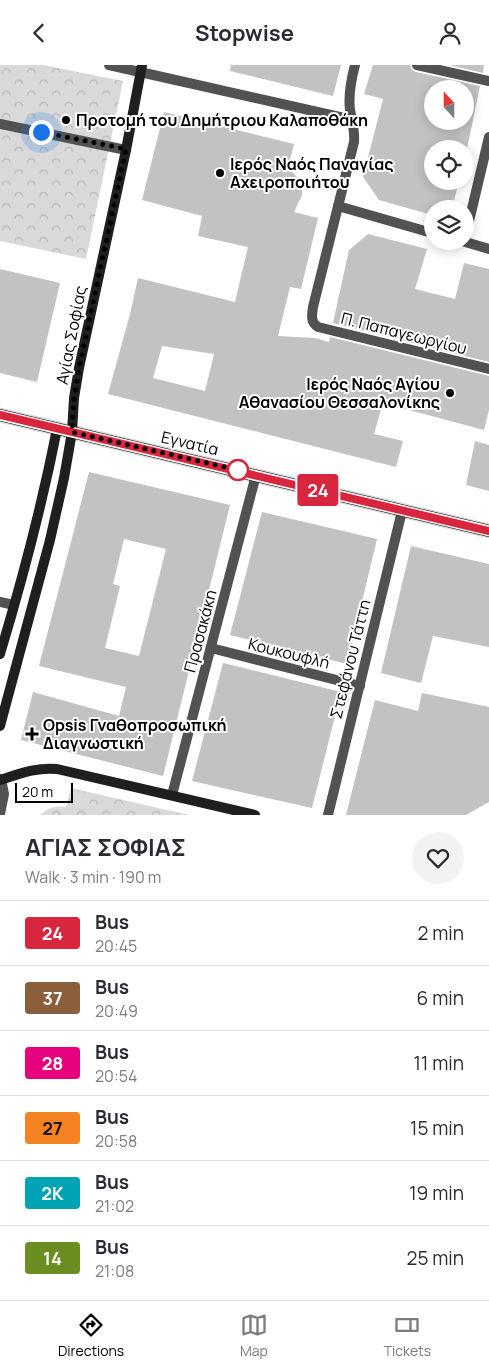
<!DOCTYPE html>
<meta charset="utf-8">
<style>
:root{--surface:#fff;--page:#f2f2f3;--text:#2b2b33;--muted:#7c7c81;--line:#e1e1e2;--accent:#000}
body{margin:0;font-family:Manrope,sans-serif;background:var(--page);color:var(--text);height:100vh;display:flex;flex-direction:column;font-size:19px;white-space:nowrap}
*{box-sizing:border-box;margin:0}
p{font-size:16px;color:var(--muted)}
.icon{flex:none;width:28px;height:28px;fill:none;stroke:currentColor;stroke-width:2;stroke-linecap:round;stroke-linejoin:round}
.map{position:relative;height:750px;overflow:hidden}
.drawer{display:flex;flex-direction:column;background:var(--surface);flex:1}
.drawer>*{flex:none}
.badge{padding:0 10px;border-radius:4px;font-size:18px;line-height:32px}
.needle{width:32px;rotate:339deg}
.buttons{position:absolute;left:424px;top:15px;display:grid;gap:10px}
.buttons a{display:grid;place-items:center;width:50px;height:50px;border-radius:50%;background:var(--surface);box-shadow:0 2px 12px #0003;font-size:25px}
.scale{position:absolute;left:15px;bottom:12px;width:58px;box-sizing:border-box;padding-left:5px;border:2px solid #000;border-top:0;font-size:14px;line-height:18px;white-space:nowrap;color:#000;-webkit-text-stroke:4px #fff;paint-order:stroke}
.you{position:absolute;width:25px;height:25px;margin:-12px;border:4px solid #fff;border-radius:50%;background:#1a73e8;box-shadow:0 0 0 8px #1a73e833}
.map>.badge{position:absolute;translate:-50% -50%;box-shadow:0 0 0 2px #fff}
.round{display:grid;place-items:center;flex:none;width:52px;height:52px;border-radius:26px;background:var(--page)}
.head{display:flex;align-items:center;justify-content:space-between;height:85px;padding:0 25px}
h1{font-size:24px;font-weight:700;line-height:38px}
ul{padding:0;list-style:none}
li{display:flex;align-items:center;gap:15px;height:65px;padding:0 25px;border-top:1px solid var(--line)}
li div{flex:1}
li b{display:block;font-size:19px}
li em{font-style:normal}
li .badge{min-width:55px;font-weight:700;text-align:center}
header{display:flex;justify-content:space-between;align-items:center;height:65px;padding:0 25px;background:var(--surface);font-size:22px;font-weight:700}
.menu{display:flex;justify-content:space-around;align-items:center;height:70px;border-top:1px solid var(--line);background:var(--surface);font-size:14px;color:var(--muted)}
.menu a{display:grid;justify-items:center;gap:2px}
.menu .active{color:var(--accent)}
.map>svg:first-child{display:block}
.forest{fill:url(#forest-crowns)}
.building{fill:#c2c2c2;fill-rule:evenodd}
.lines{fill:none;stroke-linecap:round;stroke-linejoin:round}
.primary-casing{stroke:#dbdbdb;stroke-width:15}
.pedestrian{stroke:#525252;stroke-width:10}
.minor{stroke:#525252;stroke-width:10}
.secondary{stroke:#1f1f1f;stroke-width:10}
.primary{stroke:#000;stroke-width:12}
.line-casing{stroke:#fff;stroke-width:11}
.line{stroke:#d7263d;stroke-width:8}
.walk{stroke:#000;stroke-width:5;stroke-dasharray:0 9}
.poi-dot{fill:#000;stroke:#fff;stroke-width:2}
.stop-dot{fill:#fff;stroke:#d7263d;stroke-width:2.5}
.labels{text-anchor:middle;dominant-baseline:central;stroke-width:4;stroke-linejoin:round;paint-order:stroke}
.poi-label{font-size:16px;font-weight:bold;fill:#000;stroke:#fff;text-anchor:start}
.street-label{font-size:16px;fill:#000;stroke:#fff}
</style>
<header><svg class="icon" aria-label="back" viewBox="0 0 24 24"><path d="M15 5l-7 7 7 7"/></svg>Stopwise<svg class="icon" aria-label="person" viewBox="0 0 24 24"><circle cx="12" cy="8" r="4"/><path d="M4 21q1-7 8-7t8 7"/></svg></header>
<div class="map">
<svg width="489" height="750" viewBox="0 0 489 750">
<defs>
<pattern id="forest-crowns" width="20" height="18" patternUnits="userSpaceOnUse" patternTransform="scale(1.25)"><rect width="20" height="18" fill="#d9d9d9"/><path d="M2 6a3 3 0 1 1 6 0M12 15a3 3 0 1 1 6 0" fill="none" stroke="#b8b8b8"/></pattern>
</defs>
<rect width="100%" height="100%" fill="#fff"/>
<g class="forest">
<path d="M0,0H43L123,16L86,194L0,176Z"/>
<path d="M71,723L189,750H40C48,743 55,740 66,742Z"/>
</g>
<g class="building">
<path d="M231,0H341L333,31L230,6Z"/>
<path d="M373,0H410L412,5L416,7L480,21L467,84H432V116H459L452,144H432V150L379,135L363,112L383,34L364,29ZM432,24H465V56H432Z"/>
<path d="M449,0H484L483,8Z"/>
<path d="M164,47L294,79L288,103L300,115L302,122V130L294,147L318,153L301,224L290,222L278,271L315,273L329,277L330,272L489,311V345L484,365L383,338L374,369L403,376L396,402L108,329L130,249L138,213L235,237L248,182L198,171L202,151L142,135ZM162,281L214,289L205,326L153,313Z"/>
<path d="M368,169L427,184L415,224L455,234L464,198L489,204V297L333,258L349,185Z"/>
<path d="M0,204L60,218L37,317L0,308Z"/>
<path d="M475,376L489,380V426L466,420Z"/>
<path d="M89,407L230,440L163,711L21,675L33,627L119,651L126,622L39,601ZM124,474L166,484L139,591L105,583L120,521L113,519Z"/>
<path d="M262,447L377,474L347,599L230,570Z"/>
<path d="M411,481L489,499V582L433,571L421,618L381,608Z"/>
<path d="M223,598L341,627L312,743L192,716Z"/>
<path d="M422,628L489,642V737L466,750H346L375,635L418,646Z"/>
</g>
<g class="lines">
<defs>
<path id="primary" d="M0,350L489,466"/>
</defs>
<use href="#primary" class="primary-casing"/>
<g class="pedestrian">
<path d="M417,0L489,16"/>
<path d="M140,7L353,55"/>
<path d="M0,59L126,85"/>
</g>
<g class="minor">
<path d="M109,0L140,7"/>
<path d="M355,0C351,15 348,29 350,45C352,56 355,65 354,77L313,242C312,250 310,257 318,262L489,304"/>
<path d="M338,141L432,168"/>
<path d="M465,173L489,72"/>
<path d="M462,176L489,184"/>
<path d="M0,537L14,540"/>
<path d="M211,583L360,621"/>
<path d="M172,730L256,410"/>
<path d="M0,749L4,729L1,714"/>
<path d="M328,750L402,446"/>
</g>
<g class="secondary">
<path d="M0,589C22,516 42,440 57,364"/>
<path d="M0,661L50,475L64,413L72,367L74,333L79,303L126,85L142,0"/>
<path d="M0,715C19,709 36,702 57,704L255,750"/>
</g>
<use href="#primary" class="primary"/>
</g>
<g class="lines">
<defs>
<path id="line" d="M0,350L489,466"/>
</defs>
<use href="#line" class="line-casing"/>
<use href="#line" class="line"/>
<path class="walk" d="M41,67L126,84L79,303L74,333L72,367L238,405"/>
</g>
<g class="poi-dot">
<circle cx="66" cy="55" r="5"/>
<circle cx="220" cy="108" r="5"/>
<circle cx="450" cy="328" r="5"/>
<path d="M29.5 661.5h5v5h5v5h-5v5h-5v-5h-5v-5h5z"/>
</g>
<circle class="stop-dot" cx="238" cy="405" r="10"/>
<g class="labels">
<g class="poi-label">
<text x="76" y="55">Προτομή του Δημήτριου Καλαποθάκη</text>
<text x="230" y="99">Ιερός Ναός Παναγίας<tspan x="230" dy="18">Αχειροποιήτου</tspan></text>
<text x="440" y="319" text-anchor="end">Ιερός Ναός Αγίου<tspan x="440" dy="18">Αθανασίου Θεσσαλονίκης</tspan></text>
<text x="43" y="660">Opsis Γναθοπροσωπική<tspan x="43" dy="18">Διαγνωστική</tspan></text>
</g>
<g class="street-label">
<text transform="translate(404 268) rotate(14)">Π. Παπαγεωργίου</text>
<text transform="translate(71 270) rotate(-79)">Αγίας Σοφίας</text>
<text transform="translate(190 378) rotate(13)">Εγνατία</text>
<text transform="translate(200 566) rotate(-75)">Πρασακάκη</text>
<text transform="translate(289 588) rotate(14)">Κουκουφλή</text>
<text transform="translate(350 594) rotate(-76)">Στεφάνου Τάττη</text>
</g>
</g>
</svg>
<div class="buttons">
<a><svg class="needle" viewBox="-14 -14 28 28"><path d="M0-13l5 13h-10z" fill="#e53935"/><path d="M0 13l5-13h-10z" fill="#7c7c81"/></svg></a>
<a><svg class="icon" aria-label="locate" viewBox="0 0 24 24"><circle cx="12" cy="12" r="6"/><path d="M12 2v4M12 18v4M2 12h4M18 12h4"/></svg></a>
<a><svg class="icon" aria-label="layers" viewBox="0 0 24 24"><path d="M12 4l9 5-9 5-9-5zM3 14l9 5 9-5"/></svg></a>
</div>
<div class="scale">20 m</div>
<div class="you" style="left:41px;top:67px"></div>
<b class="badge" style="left:318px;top:425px;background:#d7263d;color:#fff">24</b>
</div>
<section class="drawer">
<div class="head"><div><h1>ΑΓΙΑΣ ΣΟΦΙΑΣ</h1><p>Walk · 3 min · 190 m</p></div><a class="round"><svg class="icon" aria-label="heart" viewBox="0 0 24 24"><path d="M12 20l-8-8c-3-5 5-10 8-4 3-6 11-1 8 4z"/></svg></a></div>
<ul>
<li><span class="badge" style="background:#d7263d;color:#fff">24</span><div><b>Bus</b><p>20:45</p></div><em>2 min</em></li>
<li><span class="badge" style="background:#8b5e3c;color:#fff">37</span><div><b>Bus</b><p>20:49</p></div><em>6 min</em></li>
<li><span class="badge" style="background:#e6007e;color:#fff">28</span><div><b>Bus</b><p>20:54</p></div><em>11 min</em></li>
<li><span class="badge" style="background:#f58220;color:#111">27</span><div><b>Bus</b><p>20:58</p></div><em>15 min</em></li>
<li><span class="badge" style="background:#00a3b4;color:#fff">2Κ</span><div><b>Bus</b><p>21:02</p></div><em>19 min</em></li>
<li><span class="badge" style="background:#6b8e23;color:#fff">14</span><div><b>Bus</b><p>21:08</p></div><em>25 min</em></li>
</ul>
</section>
<nav class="menu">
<a class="active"><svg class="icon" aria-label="directions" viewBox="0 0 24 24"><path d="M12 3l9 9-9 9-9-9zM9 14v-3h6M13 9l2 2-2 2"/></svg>Directions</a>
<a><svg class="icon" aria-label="map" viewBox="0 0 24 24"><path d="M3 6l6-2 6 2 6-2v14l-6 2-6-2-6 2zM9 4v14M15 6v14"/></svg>Map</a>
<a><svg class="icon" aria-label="tickets" viewBox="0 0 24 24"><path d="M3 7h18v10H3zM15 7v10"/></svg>Tickets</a>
</nav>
